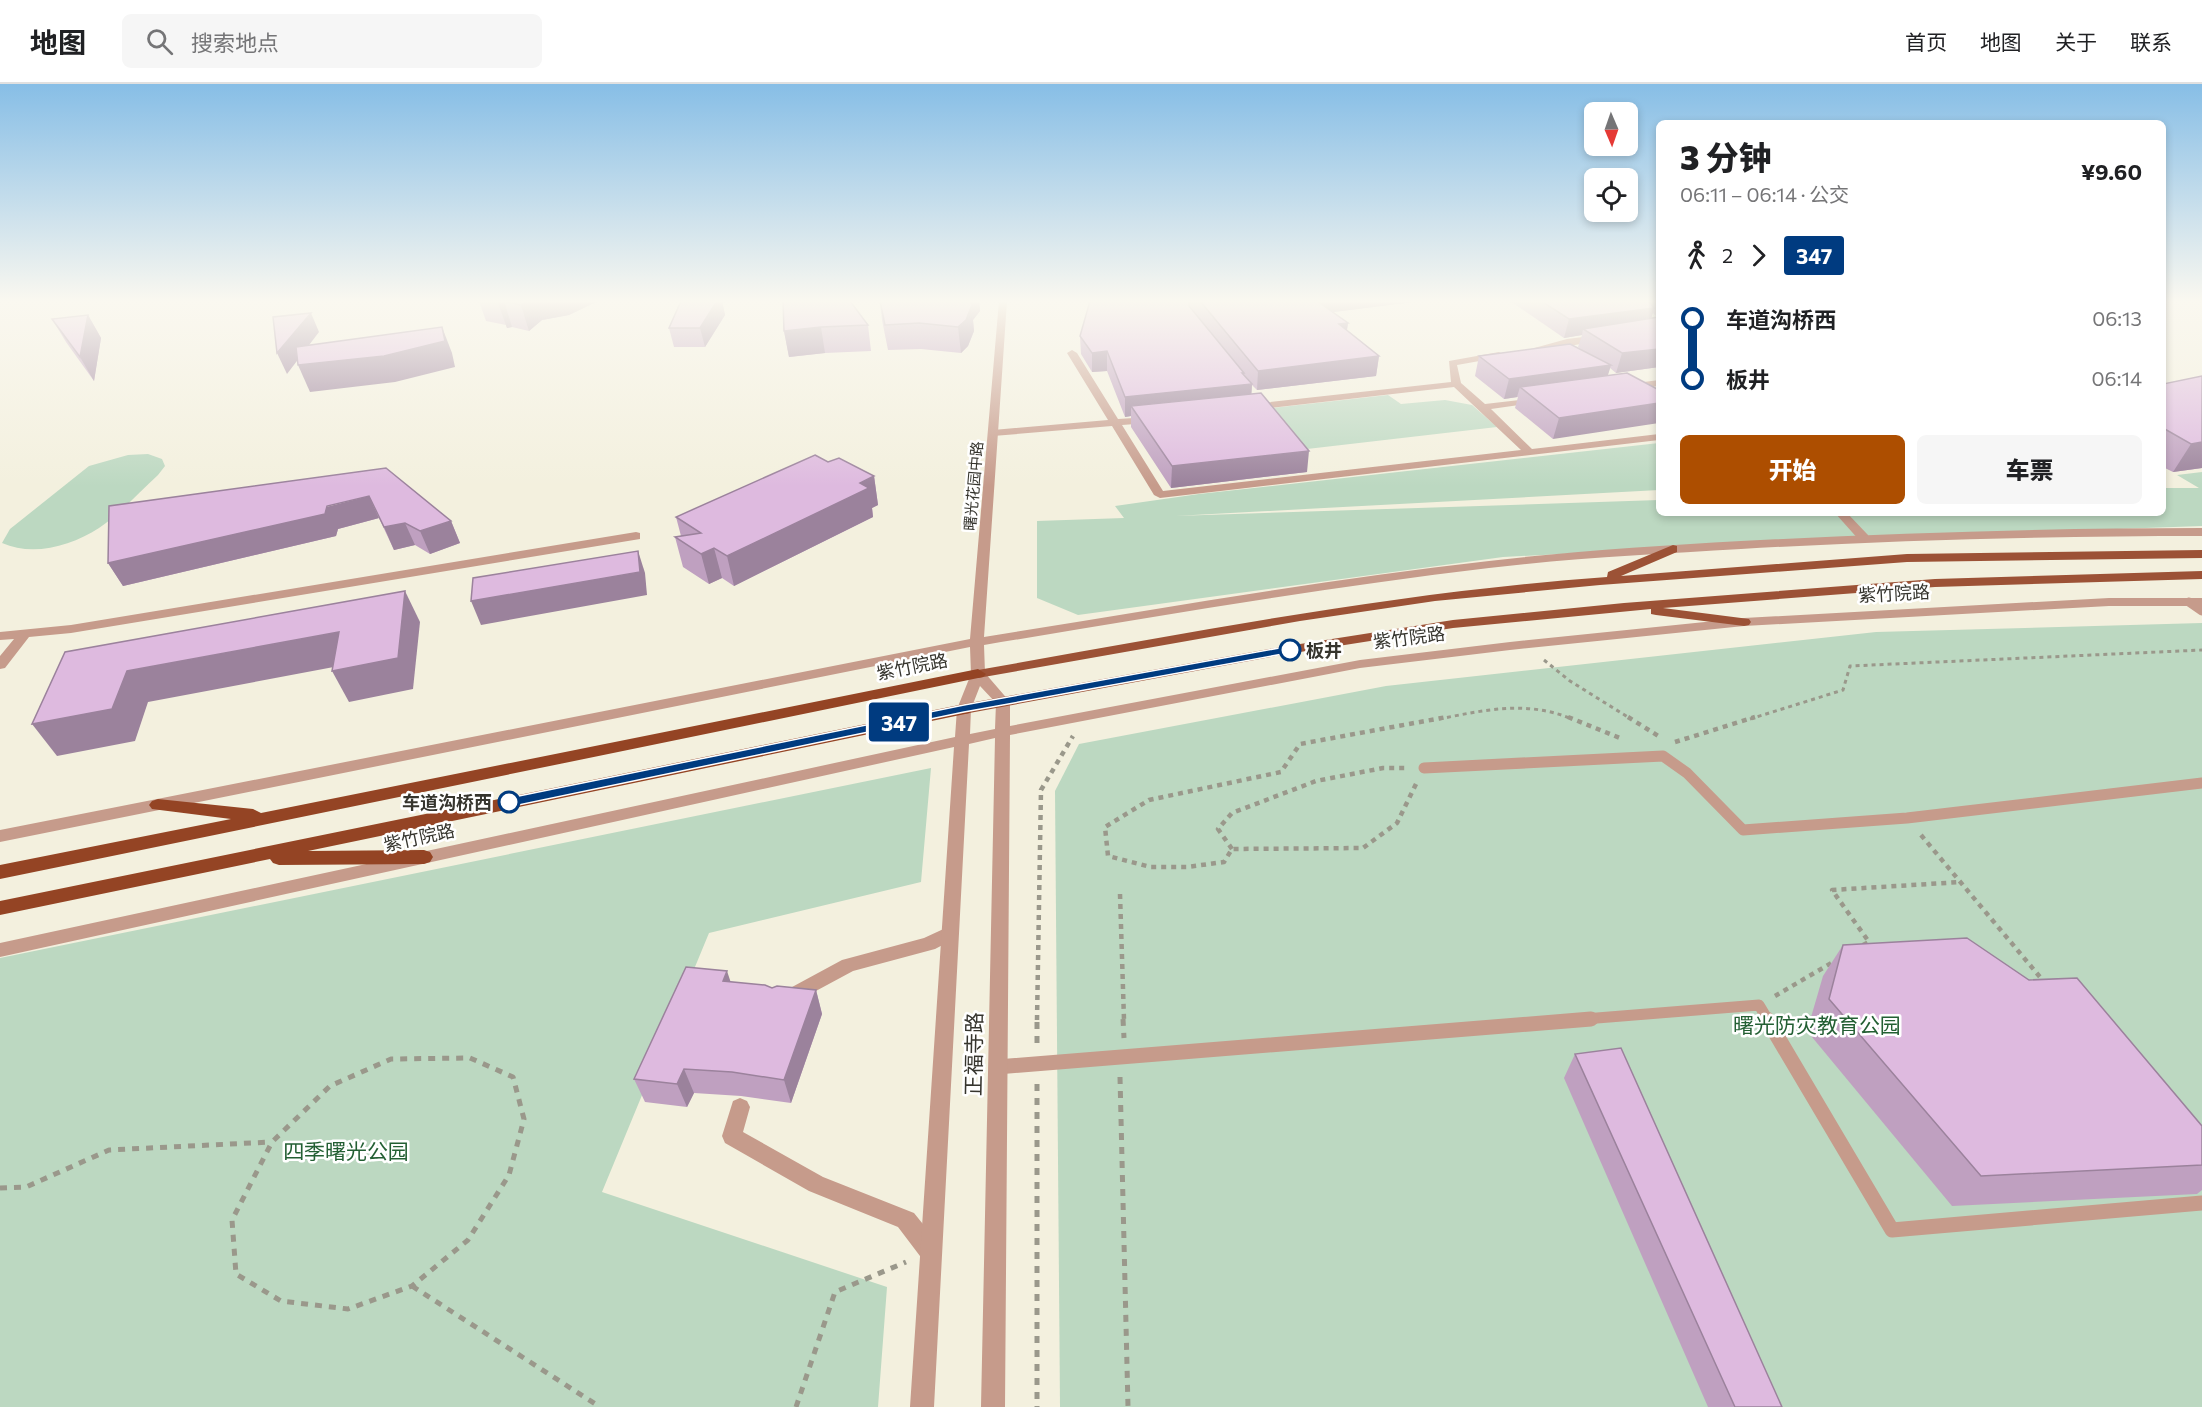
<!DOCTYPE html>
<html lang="zh">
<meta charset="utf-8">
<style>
:root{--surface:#fff;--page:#f6f6f6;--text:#202124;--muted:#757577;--line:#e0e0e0;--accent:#ad4e00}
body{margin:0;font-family:Commissioner,"Noto Sans SC",sans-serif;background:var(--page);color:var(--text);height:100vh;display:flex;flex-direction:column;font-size:22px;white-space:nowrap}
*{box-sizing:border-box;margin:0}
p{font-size:20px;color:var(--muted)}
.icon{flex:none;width:33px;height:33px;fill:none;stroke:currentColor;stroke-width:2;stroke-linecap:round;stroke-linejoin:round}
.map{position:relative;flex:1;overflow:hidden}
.panel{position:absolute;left:1656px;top:36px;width:510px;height:396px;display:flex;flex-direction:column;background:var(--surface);border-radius:9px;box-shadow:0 3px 9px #0003}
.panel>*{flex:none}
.badge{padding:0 12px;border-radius:4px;font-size:21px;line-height:39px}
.needle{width:39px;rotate:178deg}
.fabs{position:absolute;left:1584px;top:18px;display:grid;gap:12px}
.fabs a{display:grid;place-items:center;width:54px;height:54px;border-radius:9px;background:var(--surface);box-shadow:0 3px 9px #0003;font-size:30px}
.map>.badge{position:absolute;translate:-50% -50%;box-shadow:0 0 0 3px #fff}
.legs{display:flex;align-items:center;gap:9px;height:66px;padding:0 24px;font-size:20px}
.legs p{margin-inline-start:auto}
.overview{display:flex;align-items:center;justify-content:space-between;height:102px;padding:0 24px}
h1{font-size:33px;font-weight:800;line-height:45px}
.action{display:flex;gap:12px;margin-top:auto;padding:12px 24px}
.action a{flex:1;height:69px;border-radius:9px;background:var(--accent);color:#fff;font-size:24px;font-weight:800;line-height:69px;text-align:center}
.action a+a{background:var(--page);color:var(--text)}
ul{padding:0 24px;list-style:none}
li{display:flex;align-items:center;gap:21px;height:60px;font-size:22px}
li i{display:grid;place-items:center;width:9px;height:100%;margin:0 8px;background:currentColor}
li i::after{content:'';width:15px;height:15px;margin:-8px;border:4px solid;border-radius:50%;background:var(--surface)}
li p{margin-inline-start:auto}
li:first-child i{background:linear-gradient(#0000 50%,currentColor 0)}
li:last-child i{background:linear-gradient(currentColor 50%,#0000 0)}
header{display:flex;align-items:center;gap:36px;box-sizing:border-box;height:84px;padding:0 30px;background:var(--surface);border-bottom:2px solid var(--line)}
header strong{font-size:28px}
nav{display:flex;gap:33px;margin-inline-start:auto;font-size:21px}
.search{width:420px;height:54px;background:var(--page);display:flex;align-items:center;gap:15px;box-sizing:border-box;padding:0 21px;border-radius:9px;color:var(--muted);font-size:22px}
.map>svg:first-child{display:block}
.green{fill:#bcd8c1}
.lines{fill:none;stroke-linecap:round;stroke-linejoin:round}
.path-far2{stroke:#9a988b;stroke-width:3;stroke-dasharray:4 4;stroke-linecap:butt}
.path-far1{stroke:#9a988b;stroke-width:4.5;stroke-dasharray:5 5;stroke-linecap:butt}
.path{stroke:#9a988b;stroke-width:5;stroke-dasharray:7 7;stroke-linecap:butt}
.service-far2{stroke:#c69b8b;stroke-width:9}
.service-far1{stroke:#c69b8b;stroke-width:11}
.service{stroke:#c69b8b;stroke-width:15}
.minor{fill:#c69b8b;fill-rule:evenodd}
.tertiary{fill:#c69b8b;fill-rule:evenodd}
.primary{fill:#9c5236;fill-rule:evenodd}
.trunk{fill:#944424;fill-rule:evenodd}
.wall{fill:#bfa0c0;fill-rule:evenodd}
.shaded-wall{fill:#9b829c}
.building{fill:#debadf;stroke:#9b829c;stroke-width:1.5}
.line-1{fill:#003b80;stroke:#fff;stroke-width:1.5}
.stop-1-dot{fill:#fff;stroke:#003b80;stroke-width:3}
.labels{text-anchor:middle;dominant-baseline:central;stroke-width:5;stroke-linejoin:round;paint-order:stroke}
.far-street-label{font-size:15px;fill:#36352e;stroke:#fff}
.street-label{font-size:18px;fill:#36352e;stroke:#fff}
.stop-label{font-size:18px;font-weight:bold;fill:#36352e;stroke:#fff;text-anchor:start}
.near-park-label{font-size:21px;fill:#235f33;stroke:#fff}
.near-street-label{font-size:21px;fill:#36352e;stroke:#fff}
</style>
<header>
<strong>地图</strong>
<div class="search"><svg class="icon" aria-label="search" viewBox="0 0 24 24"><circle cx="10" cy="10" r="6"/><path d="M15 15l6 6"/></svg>搜索地点</div>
<nav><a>首页</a><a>地图</a><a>关于</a><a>联系</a></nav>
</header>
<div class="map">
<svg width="2202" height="1323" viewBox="0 0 2202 1323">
<rect width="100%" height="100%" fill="#f3f0de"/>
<g class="green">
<path d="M1388,311L1401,320L1445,316L1472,321L1497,343L1307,365L1272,324Z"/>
<path d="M1659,359V406L1175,432L1659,416V429H2163V404H2199L2177,391L2202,388V442L1864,454L1503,473L1078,531L1037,514V437L1124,434L1115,422L1199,410Z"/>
<path d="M148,370L162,375L165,382L158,391C139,408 120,430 99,444C71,462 33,473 2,459L10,445L89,382L128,371Z"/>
<path d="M2202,539V1323H1060L1055,707L1079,660L1386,602L1876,548Z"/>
<path d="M931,684L921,798L709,849L602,1108L887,1203L878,1323H0V874Z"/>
</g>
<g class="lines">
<g class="path-far2">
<path d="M1544,576L1570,597L1631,635"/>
<path d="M1439,635C1485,626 1527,616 1572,635"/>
<path d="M1750,635L1843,606L1850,582L2202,566"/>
</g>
<g class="path-far1">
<path d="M1568,633L1620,654"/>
<path d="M1628,633L1660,653"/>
<path d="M1675,658L1755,633"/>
<path d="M1416,700L1397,739L1363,764L1232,765L1224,778L1187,783H1151L1108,772L1105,743L1149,716L1281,688L1300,660L1447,633"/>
<path d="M1921,751L2045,899"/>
<path d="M1232,765L1218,745L1232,729L1316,697L1383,684H1407"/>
<path d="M1120,810L1124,936"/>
<path d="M1863,861L1869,858L1832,806L1961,798"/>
<path d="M1775,912L1833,878"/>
<path d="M1037,936L1041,706L1073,652"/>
</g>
<g class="path">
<path d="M1123,935L1124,954"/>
<path d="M1037,959V935"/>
<path d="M470,974L513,993L524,1035L509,1091L468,1156L412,1202L348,1225L281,1217L236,1190L232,1136L272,1058L330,1002L391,975Z"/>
<path d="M1120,993L1128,1323"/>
<path d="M1037,1000V1323"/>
<path d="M0,1104L26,1103L109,1066L271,1058"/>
<path d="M412,1202L600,1323"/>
<path d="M796,1323L835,1208L906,1178"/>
</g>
<path class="service-far2" d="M2189,518L2202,527"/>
<g class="service-far1">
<path d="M1424,684L1663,672L1687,689L1743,746L1907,734L2202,699"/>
<path d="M1572,936L1759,921L1768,936"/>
</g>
<g class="service">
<path d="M1767,935L1892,1146L2202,1119"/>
<path d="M997,983L1591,935"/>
</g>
<g class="minor">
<path d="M1599,251L1602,252V256L1532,269L1527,266L1567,255Z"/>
<path d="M1072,266L1077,269L1118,335L1149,333L1154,336L1149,339L1122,341L1163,407L1521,366L1454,303L1253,326L1248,323L1253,320L1451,298L1449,277L1499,268L1504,271L1502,273L1457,281L1461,299L1485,320L1538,314L1539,316L1534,319L1491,325L1532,365L1659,350V356L1160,414L1154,411L1112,342L993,352L988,349L993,346L1108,336L1067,269Z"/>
<path d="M1659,296V302L1629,306L1624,303L1629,300Z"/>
<path d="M1835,429H1847L1868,451V457H1860Z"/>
<path d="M636,448L640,449V455L71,549L29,553L5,584L0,585V572L14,555L0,556V548L71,541Z"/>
<path d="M950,842L956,844L959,849L956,854L935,865L853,887L788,922L781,919L779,914L781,909L842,876L924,854Z"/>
<path d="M740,1014L747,1017L750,1023L743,1048L823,1093L914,1129L939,1160L942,1168L939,1176L931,1179L923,1176L898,1143L809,1107L725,1059L722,1052L733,1017Z"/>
</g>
<path class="tertiary" d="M999,217H1007L984,553C1152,526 1320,496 1489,477C1573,467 1657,462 1741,457C1894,449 2048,444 2202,444V452C2048,452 1894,456 1741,465C1657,470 1572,474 1489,484C1320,504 1152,533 984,561L985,589L1010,618V642L1360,576L1510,558L1744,534L2109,514H2202V522H2109L1744,542L1510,566L1360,584L1010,651L1005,1323H981L995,654L969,660L934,1323H910L954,663L0,873V859L955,653L957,625L971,590L970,563L0,758V746L970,555ZM980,602L996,619L995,645L970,650L971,625Z"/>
<g class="primary">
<path d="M1673,461L1677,462V468L1621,492L1907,470L2202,466V474L1907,478L1600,501L1435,517L1300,537L978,594L971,590L978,586C1187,549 1395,508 1607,493L1608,488Z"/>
<path d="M2202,487V495L1935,503L1663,524L1749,535L1751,538L1749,541L1744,542L1656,531L1651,530V525L1453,544L1281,571L964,630L957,625L964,620L1281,563L1453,536L1624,519L1935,495Z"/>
</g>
<g class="trunk">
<path d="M978,585L986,590L983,593L0,795V781L231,735L152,725L149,721L152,717L158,715L253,725L261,729Z"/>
<path d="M964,620L970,621L972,625L970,629L308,767L424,766L430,768L433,773L430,778L424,780L279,781L273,779L270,775L0,831V817Z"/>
</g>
</g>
<g class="wall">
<path d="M479,217H598L569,231L542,236L529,247L512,243L507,244L506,241L486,237Z"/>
<path d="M681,217H722L725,231L705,263H674L669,244Z"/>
<path d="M783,217L868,241L871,267L825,269L789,273L784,247Z"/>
<path d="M880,217H979L980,227L973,236L974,247L968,262L961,269L921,265L888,266L882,236Z"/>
<path d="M1090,217H1421L1333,228L1348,239L1347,246L1379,272L1376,292L1257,306L1252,301L1251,310L1307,388L1171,404L1131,343V332L1125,333L1107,287L1092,288L1081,270L1080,252Z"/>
<path d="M1510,217H1659V283L1616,289L1610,284L1607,292L1553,355L1515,324L1518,313L1504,315L1475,292L1479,272L1585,268L1578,263L1582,251L1564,254ZM1653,229L1657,233L1651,234Z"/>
<path d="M88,231L101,254L94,297L66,258L52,235Z"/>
<path d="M2202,292V384L2173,388L2163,383V300Z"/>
<path d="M828,378L874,392L878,421L872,424L873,433L734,502L722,494L709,500L683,483L675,453L681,452L676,433Z"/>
<path d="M109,422L451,437L460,459L430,470L415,461L394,466L379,434L338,445L336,452L123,502L108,479Z"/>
<path d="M1843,861L2202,1042V1106L2197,1110L1952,1122L1807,947L1823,892Z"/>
<path d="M730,898L772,904L816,906L822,930L791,1019L741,1012L694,1009L687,1023L645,1018L634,995Z"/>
<path d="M1575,970L1782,1323H1708L1564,994Z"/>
</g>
<g class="shaded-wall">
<path d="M504,217L512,243L507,244L498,219Z"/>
<path d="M527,217H598L569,231L542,236L529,247L521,221Z"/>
<path d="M717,217H722L725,231L705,263L700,244Z"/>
<path d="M969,217H979L980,227L973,236L974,247L968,262L961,269L958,243Z"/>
<path d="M1312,217H1421L1310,231Z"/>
<path d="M1654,224L1649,242L1583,245L1582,251L1564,254L1569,235Z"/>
<path d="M311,229L319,248L287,290L277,269Z"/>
<path d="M88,231L101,254L94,297L80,273Z"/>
<path d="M1348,239L1345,258L1339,240Z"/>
<path d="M442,243L452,269L455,283L395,298L310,308L298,281Z"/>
<path d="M821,243L825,269L789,273L784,247Z"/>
<path d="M1659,265V283L1616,289L1622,269Z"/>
<path d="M1107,267V287L1092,288V269Z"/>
<path d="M1379,272L1376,292L1257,306L1258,287Z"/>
<path d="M1611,281L1605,301L1520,303L1517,313L1504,315L1509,295Z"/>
<path d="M1244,289L1243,301L1252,300L1251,319L1131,322V332L1125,333V313Z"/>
<path d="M1659,319V339L1553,355L1559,334Z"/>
<path d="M2202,358V384L2173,388L2191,360Z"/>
<path d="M1309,367L1307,388L1171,404L1172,382Z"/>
<path d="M874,392L878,421L872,424L873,433L734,502L727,472L860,399Z"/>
<path d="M369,412L379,434L338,445L336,452L123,502L108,479Z"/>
<path d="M451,437L460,459L430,470L420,447Z"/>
<path d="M405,439L415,461L394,466L384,443Z"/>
<path d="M714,464L722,494L709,500L701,470Z"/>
<path d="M638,467L645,489L647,511L481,541L471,517Z"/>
<path d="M405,507L420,538L413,605L349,618L332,587Z"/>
<path d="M339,548L355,579L148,618L135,657L57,672L32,640L127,587Z"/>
<path d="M727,887L735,911L723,897Z"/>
<path d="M816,906L822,930L791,1019L784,996Z"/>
<path d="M684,985L694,1009L687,1023L677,1000Z"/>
</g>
<g class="building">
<path d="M498,217H527L521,221L504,217L498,219Z"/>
<path d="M681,217H717L700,244H669Z"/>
<path d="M783,217H850L868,241L821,243L784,247Z"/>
<path d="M880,217H970L972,221L966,236L958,243L919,239L885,241Z"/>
<path d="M1090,217H1189V222L1244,289H1242L1252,300L1125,313L1107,267L1092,269L1080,252Z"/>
<path d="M1200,217H1317L1348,239L1339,240L1379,272L1258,287Z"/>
<path d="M1541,217H1649L1654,224L1569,235Z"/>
<path d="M311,229L277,269L273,233Z"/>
<path d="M88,231L80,273L52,235Z"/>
<path d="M1659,233V265L1622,269L1583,245Z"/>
<path d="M442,243L445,257L384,272L298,281L296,263Z"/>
<path d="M1570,260L1611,281L1509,295L1479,272Z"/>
<path d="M1627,289L1659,306V319L1559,334L1520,303Z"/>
<path d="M2202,292V358L2191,360L2163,344V300Z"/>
<path d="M1261,309L1309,367L1172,382L1131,322Z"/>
<path d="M815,371L828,378L839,374L874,392L860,399L869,404L727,472L714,464L701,470L675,453L701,449L676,433Z"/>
<path d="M386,384L451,437L420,447L405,439L384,443L369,412L327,422L325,430L108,479L109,422Z"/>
<path d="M638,467L640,488L471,517L473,494Z"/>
<path d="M405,507L398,574L332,587L339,548L127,587L112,625L32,640L65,568Z"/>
<path d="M1967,854L2029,896L2077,894L2202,1042V1081L1981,1092L1829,915L1843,861Z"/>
<path d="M686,883L727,887L723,897L765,901L772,904L777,902L816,906L784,996L732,988L684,985L677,1000L634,995Z"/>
<path d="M1621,964L1782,1323H1735L1575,970Z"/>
</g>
<linearGradient id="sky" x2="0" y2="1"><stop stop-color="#87bee6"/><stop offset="0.54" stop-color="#faf8f0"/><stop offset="1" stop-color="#faf8f0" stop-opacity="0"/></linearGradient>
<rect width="2202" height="402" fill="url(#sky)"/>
<path class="line-1" d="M1290,562L1296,566L1294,568L964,628L509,723L503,718L509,714L964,621Z"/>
<g class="stop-1-dot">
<circle cx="1290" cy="566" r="10"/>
<circle cx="509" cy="718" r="10"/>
</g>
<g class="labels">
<g class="far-street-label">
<text transform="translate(973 402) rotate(-85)">曙光花园中路</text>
</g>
<g class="street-label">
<text transform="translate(1894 509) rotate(-3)">紫竹院路</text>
<text transform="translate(1409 553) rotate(-7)">紫竹院路</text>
<text transform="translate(912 582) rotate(-11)">紫竹院路</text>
<text transform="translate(419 753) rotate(-12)">紫竹院路</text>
</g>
<g class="stop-label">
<text x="1306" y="566">板井</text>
<text x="492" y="718" text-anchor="end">车道沟桥西</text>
</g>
<g class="near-park-label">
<text x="1817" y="940">曙光防灾教育公园</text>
<text x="346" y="1066">四季曙光公园</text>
</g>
<g class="near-street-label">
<text transform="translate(973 970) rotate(-89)">正福寺路</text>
</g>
</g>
</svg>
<div class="fabs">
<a><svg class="needle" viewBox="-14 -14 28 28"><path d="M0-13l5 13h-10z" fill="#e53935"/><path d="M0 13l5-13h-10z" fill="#757577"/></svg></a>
<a><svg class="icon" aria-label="locate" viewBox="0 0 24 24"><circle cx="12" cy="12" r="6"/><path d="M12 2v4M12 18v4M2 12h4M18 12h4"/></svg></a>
</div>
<b class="badge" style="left:899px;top:638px;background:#003b80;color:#fff">347</b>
<section class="panel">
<div class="overview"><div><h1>3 分钟</h1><p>06:11 – 06:14 · 公交</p></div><b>¥9.60</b></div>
<div class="legs"><svg class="icon" aria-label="walk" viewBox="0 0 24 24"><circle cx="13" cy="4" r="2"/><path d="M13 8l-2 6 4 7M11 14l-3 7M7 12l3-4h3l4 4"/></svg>2<svg class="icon" aria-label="forward" viewBox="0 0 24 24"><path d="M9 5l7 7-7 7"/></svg><b class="badge" style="background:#003b80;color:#fff">347</b></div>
<ul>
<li><i style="color:#003b80"></i><b>车道沟桥西</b><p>06:13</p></li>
<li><i style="color:#003b80"></i><b>板井</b><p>06:14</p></li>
</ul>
<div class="action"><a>开始</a><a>车票</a></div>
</section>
</div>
